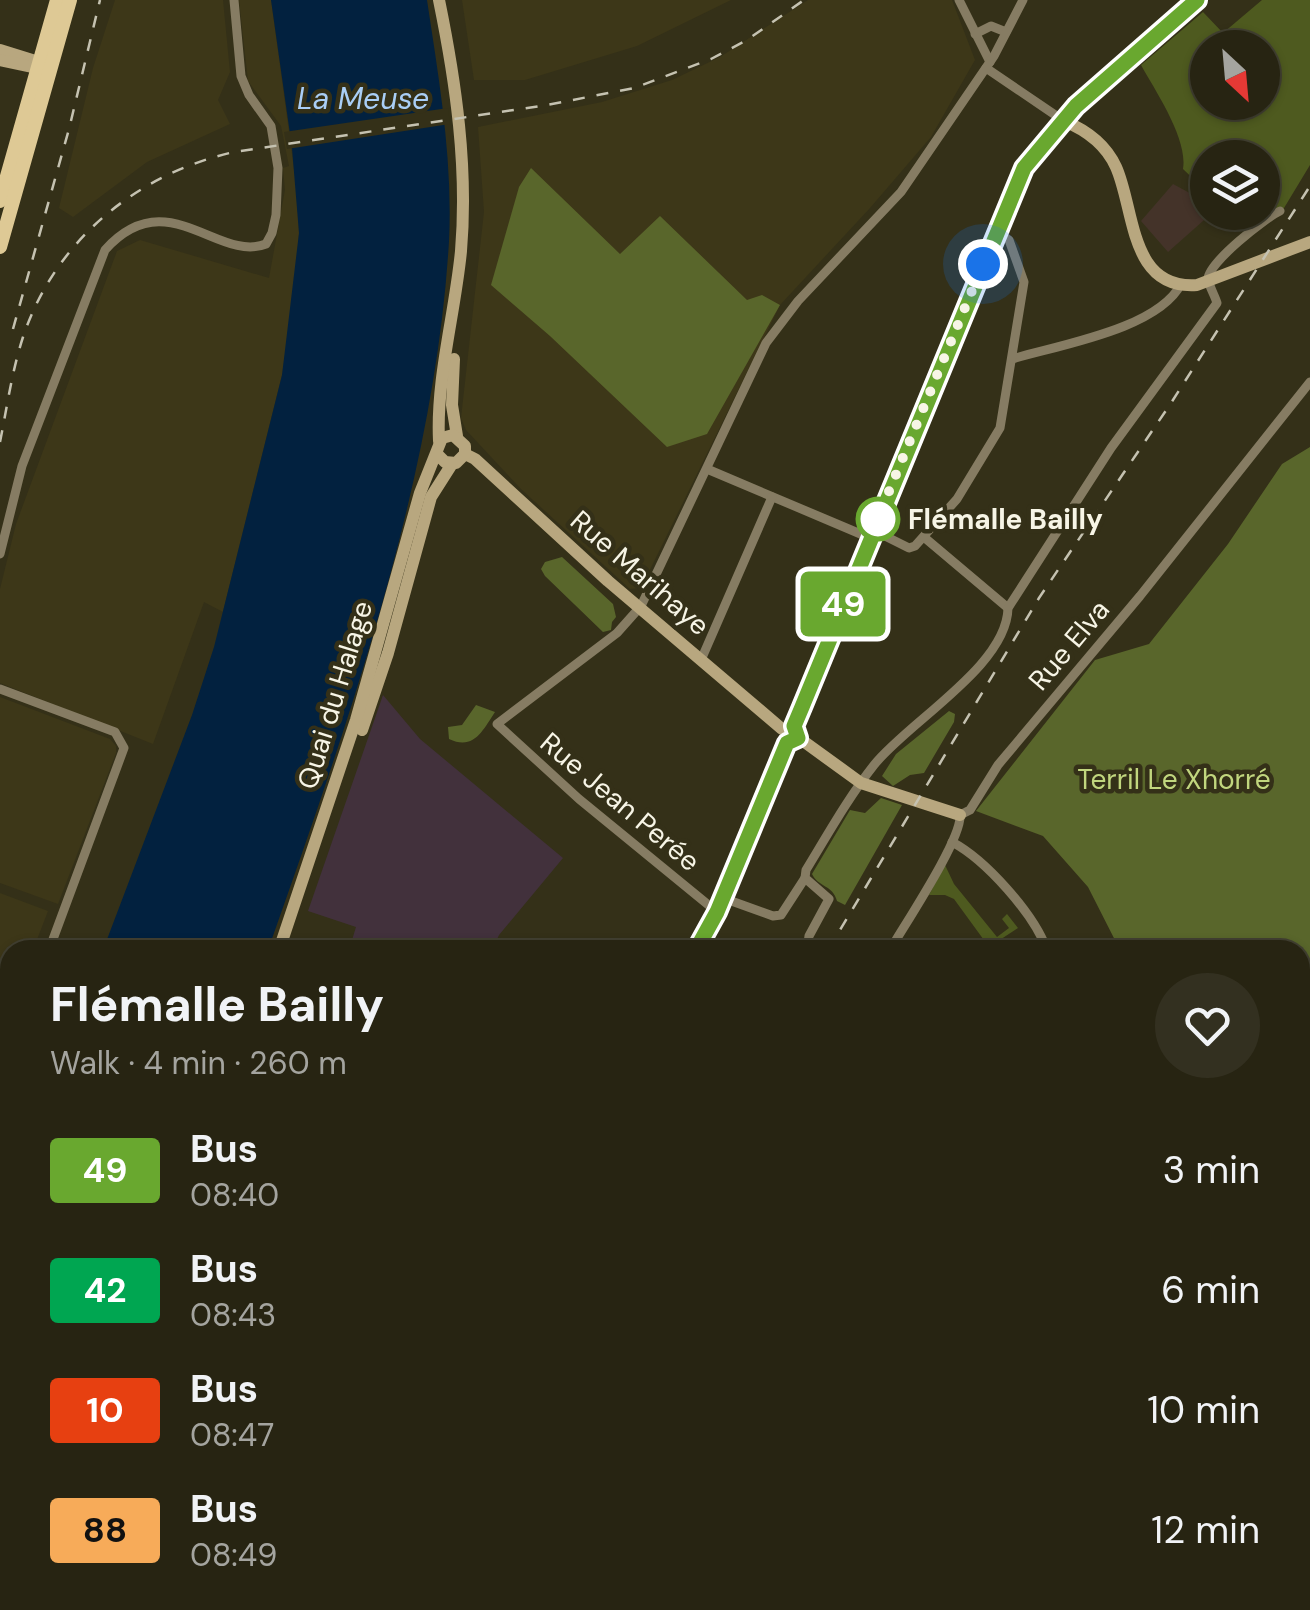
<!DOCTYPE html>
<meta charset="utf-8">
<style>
:root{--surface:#272412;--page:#333020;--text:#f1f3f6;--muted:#a4a49f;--line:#434132}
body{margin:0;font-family:"DM Sans",sans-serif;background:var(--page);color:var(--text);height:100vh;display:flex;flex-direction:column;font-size:38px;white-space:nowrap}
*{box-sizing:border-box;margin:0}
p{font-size:32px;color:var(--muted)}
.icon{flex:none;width:55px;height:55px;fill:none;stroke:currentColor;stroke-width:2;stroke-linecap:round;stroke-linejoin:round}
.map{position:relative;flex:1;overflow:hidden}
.details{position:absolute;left:0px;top:940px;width:1310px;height:670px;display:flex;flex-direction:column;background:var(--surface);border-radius:30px 30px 0 0;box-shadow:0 2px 8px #0004,0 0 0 2px var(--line)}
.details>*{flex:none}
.badge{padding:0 20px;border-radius:8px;font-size:35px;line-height:65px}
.needle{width:65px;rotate:154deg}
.controls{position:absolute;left:1190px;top:30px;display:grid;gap:20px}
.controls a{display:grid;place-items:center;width:90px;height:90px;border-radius:50%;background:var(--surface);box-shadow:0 2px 8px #0004,0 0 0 2px var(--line);font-size:50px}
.you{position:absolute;width:50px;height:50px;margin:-25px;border:8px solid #fff;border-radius:50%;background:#1a73e8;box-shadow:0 0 0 15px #1a73e833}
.map>.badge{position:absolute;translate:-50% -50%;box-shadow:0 0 0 5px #fff}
.round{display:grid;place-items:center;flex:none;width:105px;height:105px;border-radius:52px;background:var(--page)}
.headline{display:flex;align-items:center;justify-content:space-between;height:170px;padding:0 50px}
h1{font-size:48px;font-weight:700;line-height:75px}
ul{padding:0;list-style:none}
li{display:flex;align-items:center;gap:30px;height:120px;padding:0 50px}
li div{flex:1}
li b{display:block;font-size:38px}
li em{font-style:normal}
li .badge{min-width:110px;font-weight:700;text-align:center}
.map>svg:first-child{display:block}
.commercial{fill:#42313c}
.built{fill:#3d3718}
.education{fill:#443329}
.green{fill:#4e5a1f;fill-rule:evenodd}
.forest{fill:#59662b}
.water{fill:#02213f}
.pier{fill:#343018}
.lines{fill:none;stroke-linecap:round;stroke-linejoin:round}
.street{stroke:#867c63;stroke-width:9}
.secondary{stroke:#b8a77f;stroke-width:12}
.primary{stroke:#dec995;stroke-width:14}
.rail{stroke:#c5c2b1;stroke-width:2.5;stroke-dasharray:12 12;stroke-linecap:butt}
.line-casing{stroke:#fff;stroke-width:22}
.line{stroke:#69a82f;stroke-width:15}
.walk{stroke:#f7f5e6;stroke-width:10;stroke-dasharray:0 18}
.stop-dot{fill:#fff;stroke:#69a82f;stroke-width:5}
.labels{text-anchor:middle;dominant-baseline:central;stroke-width:9;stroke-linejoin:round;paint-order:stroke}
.stop-label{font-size:28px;font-weight:bold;fill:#f7f5e6;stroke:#343018;text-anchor:start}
.street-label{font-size:28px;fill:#f7f5e6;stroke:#343018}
.park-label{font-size:28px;fill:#c1d67e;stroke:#343018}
.water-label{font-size:30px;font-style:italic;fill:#a9cef6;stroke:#343018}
</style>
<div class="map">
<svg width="1310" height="1610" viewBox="0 0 1310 1610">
<rect width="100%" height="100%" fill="#343018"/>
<path class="commercial" d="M383,695L420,739L563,858L499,935L492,950H349L356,927L308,911Z"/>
<g class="built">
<path d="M115,0H223L230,72L218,100L230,124L147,162L73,217L59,208L93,68Z"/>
<path d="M239,0H271L297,191L299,233L294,295L282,375L223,612L204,602L153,744L0,683V589L16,524L117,251L140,240L269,278L285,190L283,168L289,166L281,126L248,81Z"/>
<path d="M462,0H731L637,46L525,80H474Z"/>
<path d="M808,0H952L975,60L931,137L870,208L780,305L641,588L630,589L521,489L466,430L461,418L484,212L478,127L602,102L672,80L720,57Z"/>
<path d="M0,697L110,739L116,746V753L58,904L0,883Z"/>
<path d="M0,893L48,911L33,950H10L8,1015L0,1011Z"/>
<path d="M0,1019L10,1023V1155L0,1180Z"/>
</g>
<path class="education" d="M1173,184L1199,198L1207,206L1208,212L1212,213L1168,252L1141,221Z"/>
<g class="green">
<path d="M1262,0H1310V165L1284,208L1263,216L1259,213L1262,212V158H1208L1207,192L1183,169C1188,139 1156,92 1141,65L1203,12L1223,33ZM1208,48H1262V102H1208Z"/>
<path d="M945,865L954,884L997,937L1009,928L1002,919L1007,914L1018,928L989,947L954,899L945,895H929Z"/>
</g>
<g class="forest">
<path d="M531,168L620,254L660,216L747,300L762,295L780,305L707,434L667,447L550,336L491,285L519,187Z"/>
<path d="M1310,447V1302L1308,1305L1300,1304V950H1120L1088,887L1043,836L976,811L1095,660L1149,644L1228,544L1282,464Z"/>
<path d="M562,557L613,604L616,617L612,622L611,630L603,632L545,576L541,569L545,562Z"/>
<path d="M476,705L495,712C483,730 474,751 449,739L448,727L462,725Z"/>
<path d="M949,711L955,714L954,722L924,773L910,775L893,786L882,776L896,754Z"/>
<path d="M881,798L902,805L845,905L837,901C833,885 818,887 812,874L850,810L865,813Z"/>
<path d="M980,1600H1167L1164,1610H980Z"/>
</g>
<g class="water">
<path d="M271,0H427C439,80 453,160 449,241C435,480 347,726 268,950H103L192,715L214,647L282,375L299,233L292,148Z"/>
<path d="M10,1193V1600H23L19,1610H0V1220Z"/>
</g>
<path class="pier" d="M448,108L450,124L287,149L284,132Z"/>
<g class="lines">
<g class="street">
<path d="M959,0L990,62"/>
<path d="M975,34L991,26L1006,32"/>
<path d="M986,68L1064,121"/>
<path d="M1012,359C1059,345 1158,329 1181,284"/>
<path d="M707,469L870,538"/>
<path d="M873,530L909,548L915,546L957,499L1000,428L1024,282L1009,240L996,232"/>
<path d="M925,538L1008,608"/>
<path d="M0,554L22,466L105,250C167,181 218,263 266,244L272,233L276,215L278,168L271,126L249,95L241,76L234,0"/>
<path d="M701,660L772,497"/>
<path d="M0,689L115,732L124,748L49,950"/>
<path d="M952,842C986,860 1034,914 1047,950"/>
<path d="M723,898L773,916L781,915L805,878"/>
<path d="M717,912L579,799L497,724L617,633L641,606L766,343L798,301L901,192L994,56L1023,0"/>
<path d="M807,950L809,936L829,899L805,878L806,870C828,834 848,798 874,765C908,722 1007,666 1008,608L1111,448L1217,303C1215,296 1209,286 1208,279C1208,263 1265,218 1280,211"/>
<path d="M890,950C905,924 962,839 960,815L970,810L998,765L1140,596L1310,382"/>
<path d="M1300,1363L1310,1352"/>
<path d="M394,1600L418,1610"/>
<path d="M593,1605L624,1610"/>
<path d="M513,1610L515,1600"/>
<path d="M712,1610L714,1600"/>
<path d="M799,1610L802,1600"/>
<path d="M894,1610L896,1600"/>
<path d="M913,1610V1600"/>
</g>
<g class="secondary">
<path d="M0,50L45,64"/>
<path d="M0,60L46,70"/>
<path d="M1064,121C1086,130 1106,145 1116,167C1135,209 1129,290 1197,285L1310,242"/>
<path d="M454,359L452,405L457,436"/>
<path d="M439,441C436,378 455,314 461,251C468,167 456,83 439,0"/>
<path d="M465,454L475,459L608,581L782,729"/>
<path d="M794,726L1024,168L1076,106L1197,0"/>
<path d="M362,730L388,653L431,497L452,464"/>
<path d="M799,738L861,783L960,815"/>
<path d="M279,950L356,720L420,493L442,438L453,435L465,446V454L456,463L445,462L437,454"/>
<path d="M696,950L717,912L787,743"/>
<path d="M1300,1472L1310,1515"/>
<path d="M51,1610L55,1600"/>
<path d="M292,1610L297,1600"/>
<path d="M926,1610V1600"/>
<path d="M1174,1610L1176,1600"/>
</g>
<g class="primary">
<path d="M0,201L57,0"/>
<path d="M0,247L70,0"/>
</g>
<g class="rail">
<path d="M13,329L69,129L100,0"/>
<path d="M0,442C7,407 12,371 23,337C55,241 136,174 234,152L547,105L634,88L711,59L747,40L804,0"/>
<path d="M828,950L1039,598L1171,403L1310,186"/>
<path d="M549,1610L551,1600"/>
<path d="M614,1610L615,1600"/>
</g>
</g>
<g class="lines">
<defs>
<path id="line" d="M696,950L717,912L787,743L798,738L794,726L802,707L1024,168L1076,106L1197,0"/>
</defs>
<use href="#line" class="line-casing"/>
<use href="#line" class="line"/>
<path class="walk" d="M878,519L873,530L983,264"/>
</g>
<circle class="stop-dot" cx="878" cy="519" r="20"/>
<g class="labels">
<g class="stop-label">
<text x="908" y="519">Flémalle Bailly</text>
</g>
<g class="street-label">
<text transform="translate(640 573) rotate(41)">Rue Marihaye</text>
<text transform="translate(1069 645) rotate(-50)">Rue Elva</text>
<text transform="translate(335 695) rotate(-73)">Quai du Halage</text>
<text transform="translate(620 802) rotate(40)">Rue Jean Perée</text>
</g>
<g class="park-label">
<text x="1174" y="779">Terril Le Xhorré</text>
</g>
<g class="water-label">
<text x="363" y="98">La Meuse</text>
</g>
</g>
</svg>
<div class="controls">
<a><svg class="needle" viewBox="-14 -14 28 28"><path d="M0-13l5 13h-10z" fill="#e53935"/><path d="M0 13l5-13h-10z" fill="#a4a49f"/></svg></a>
<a><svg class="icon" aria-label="layers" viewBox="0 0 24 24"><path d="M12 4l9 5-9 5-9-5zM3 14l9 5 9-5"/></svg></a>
</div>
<div class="you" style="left:983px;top:264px"></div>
<b class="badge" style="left:843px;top:604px;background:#69a82f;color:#fff">49</b>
<section class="details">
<div class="headline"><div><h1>Flémalle Bailly</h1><p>Walk · 4 min · 260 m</p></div><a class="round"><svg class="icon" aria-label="heart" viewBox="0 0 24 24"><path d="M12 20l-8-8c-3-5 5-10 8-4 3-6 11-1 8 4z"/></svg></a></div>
<ul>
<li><span class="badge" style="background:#69a82f;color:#fff">49</span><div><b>Bus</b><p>08:40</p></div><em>3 min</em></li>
<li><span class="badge" style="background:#00a651;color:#fff">42</span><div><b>Bus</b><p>08:43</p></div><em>6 min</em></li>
<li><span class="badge" style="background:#e74011;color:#fff">10</span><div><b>Bus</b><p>08:47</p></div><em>10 min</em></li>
<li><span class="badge" style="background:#f7ab59;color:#111">88</span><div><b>Bus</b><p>08:49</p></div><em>12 min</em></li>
</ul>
</section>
</div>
